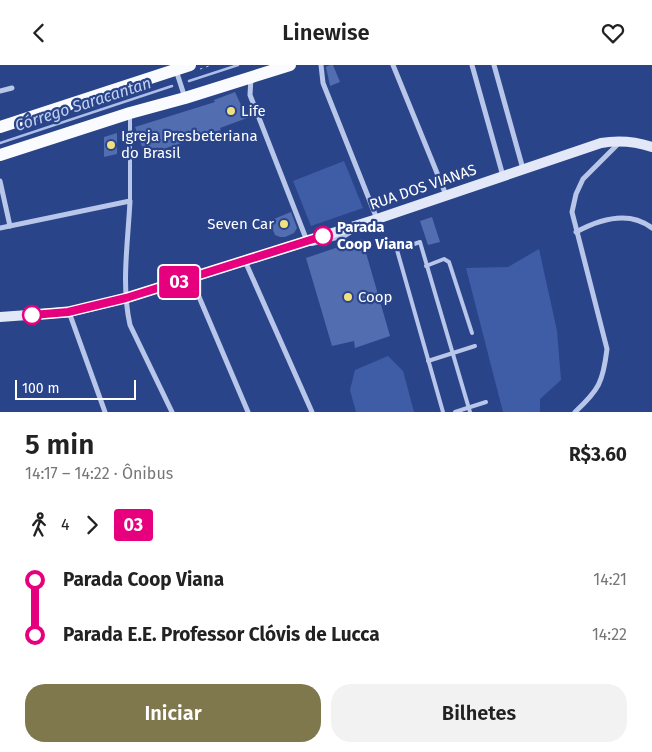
<!DOCTYPE html>
<html lang="pt">
<meta charset="utf-8">
<style>
:root{--surface:#fff;--page:#f2f2f2;--text:#222;--muted:#767676;--accent:#7f784c}
body{margin:0;font-family:"Fira Sans",sans-serif;background:var(--page);color:var(--text);height:100vh;display:flex;flex-direction:column;font-size:19px;white-space:nowrap}
*{box-sizing:border-box;margin:0}
p{font-size:16px;color:var(--muted)}
.icon{flex:none;width:28px;height:28px;fill:none;stroke:currentColor;stroke-width:2;stroke-linecap:round;stroke-linejoin:round}
.map{position:relative;height:347px;overflow:hidden}
.panel{display:flex;flex-direction:column;background:var(--surface);flex:1}
.panel>*{flex:none}
.badge{padding:0 10px;border-radius:4px;font-size:18px;line-height:32px}
.scale{position:absolute;left:15px;bottom:12px;width:121px;box-sizing:border-box;padding-left:5px;border:2px solid #fff;border-top:0;font-size:14px;line-height:18px;white-space:nowrap;color:#fff;-webkit-text-stroke:4px #2a448a;paint-order:stroke}
.map>.badge{position:absolute;translate:-50% -50%;box-shadow:0 0 0 2px #fff}
.legs{display:flex;align-items:center;gap:8px;height:55px;padding:0 25px;font-size:16px}
.legs p{margin-inline-start:auto}
.head{display:flex;align-items:center;justify-content:space-between;height:85px;padding:0 25px}
h1{font-size:28px;font-weight:600;line-height:38px}
.action{display:flex;gap:10px;margin-top:auto;padding:10px 25px}
.action a{flex:1;height:58px;border-radius:20px;background:var(--accent);color:#fff;font-size:20px;font-weight:600;line-height:58px;text-align:center}
.action a+a{background:var(--page);color:var(--text)}
ul{padding:0 25px;list-style:none}
li{display:flex;align-items:center;gap:18px;height:55px;font-size:19px}
li i{display:grid;place-items:center;width:8px;height:100%;margin:0 6px;background:currentColor}
li i::after{content:'';width:12px;height:12px;margin:-6px;border:4px solid;border-radius:50%;background:var(--surface)}
li p{margin-inline-start:auto}
li:first-child i{background:linear-gradient(#0000 50%,currentColor 0)}
li:last-child i{background:linear-gradient(currentColor 50%,#0000 0)}
header{display:flex;justify-content:space-between;align-items:center;height:65px;padding:0 25px;background:var(--surface);font-size:22px;font-weight:600}
.map>svg:first-child{display:block}
.green{fill:#3f5da6}
.lines{fill:none;stroke-linecap:round;stroke-linejoin:round}
.stream{stroke:#adbfe9;stroke-width:2.5}
.building{fill:#536db1}
.path{stroke:#b8c6e9;stroke-width:1;stroke-dasharray:2.5 4;stroke-linecap:butt}
.lane{stroke:#b8c6e9;stroke-width:4}
.street{stroke:#b8c6e9;stroke-width:5}
.secondary{stroke:#e2e8f8;stroke-width:10}
.primary{stroke:#fafbfe;stroke-width:12}
.line-1-casing{stroke:#fff;stroke-width:11}
.line-1{stroke:#e6007e;stroke-width:8}
.poi-dot{fill:#f0e17f;stroke:#2a448a;stroke-width:2}
.stop-1-dot{fill:#fff;stroke:#e6007e;stroke-width:2.5}
.labels{text-anchor:middle;dominant-baseline:central;stroke-width:4.5;stroke-linejoin:round;paint-order:stroke}
.poi-label{font-size:15px;fill:#fff;stroke:#2a448a;text-anchor:start}
.street-label{font-size:15px;fill:#fff;stroke:#2a448a}
.stop-label{font-size:15px;font-weight:bold;fill:#fff;stroke:#2a448a;text-anchor:start}
.water-label{font-size:16px;font-style:italic;fill:#c3d1f0;stroke:#2a448a}
</style>
<header><svg class="icon" aria-label="back" viewBox="0 0 24 24"><path d="M15 5l-7 7 7 7"/></svg>Linewise<svg class="icon" aria-label="heart" viewBox="0 0 24 24"><path d="M12 20l-8-8c-3-5 5-10 8-4 3-6 11-1 8 4z"/></svg></header>
<div class="map">
<svg width="652" height="347" viewBox="0 0 652 347">
<rect width="100%" height="100%" fill="#2a448a"/>
<g class="green">
<path d="M344,96L363,143L311,161L293,116Z"/>
<path d="M539,184L557,266L561,315L540,334V347H503L466,203L508,202Z"/>
<path d="M388,291L403,306L414,347H356L350,325L355,305Z"/>
</g>
<g class="lines">
<g class="stream">
<path d="M189,16L238,0"/>
<path d="M0,78L172,21"/>
</g>
</g>
<g class="building">
<path d="M330,0H333L340,17L330,21L326,2Z"/>
<path d="M235,27L247,53L220,63L221,65L145,90L135,62L215,37L214,35Z"/>
<path d="M117,68V89L104,92V72Z"/>
<path d="M291,147L297,163L294,168L285,172H280L275,170L269,156Z"/>
<path d="M432,152L440,177L428,180L420,156Z"/>
<path d="M362,174L390,271L355,283L354,276L332,281L306,193Z"/>
</g>
<g class="lines">
<path class="path" d="M200,4L212,0"/>
<g class="lane">
<path d="M130,50V136"/>
<path d="M312,179L345,171L353,166"/>
<path d="M426,201L444,194L449,197L472,268"/>
<path d="M428,296L475,281"/>
<path d="M443,347L397,185L420,177L470,347"/>
<path d="M455,347L486,337"/>
</g>
<g class="street">
<path d="M321,0L323,18L377,154"/>
<path d="M393,0L446,130"/>
<path d="M472,0L503,111"/>
<path d="M494,0L523,104"/>
<path d="M176,5L185,33"/>
<path d="M251,12L250,30L307,176"/>
<path d="M0,26L12,23"/>
<path d="M0,116L10,161"/>
<path d="M0,163L130,136C128,177 121,220 130,260L172,347"/>
<path d="M576,167C600,154 629,145 652,163"/>
<path d="M245,196L312,347"/>
<path d="M191,213L248,347"/>
<path d="M69,247L105,347"/>
<path d="M575,347C599,325 603,317 607,284L572,147L576,129L583,114L620,77"/>
</g>
<path class="secondary" d="M0,252L69,247L126,233L377,154L601,78C619,75 634,76 652,82"/>
<g class="primary">
<path d="M0,62L190,0"/>
<path d="M0,90L130,48L185,33L290,0"/>
</g>
</g>
<g class="lines">
<defs>
<path id="line-1" d="M32,250L68,247L126,233L323,171"/>
</defs>
<use href="#line-1" class="line-1-casing"/>
<use href="#line-1" class="line-1"/>
</g>
<g class="poi-dot">
<circle cx="231" cy="46" r="5"/>
<circle cx="111" cy="80" r="5"/>
<circle cx="284" cy="159" r="5"/>
<circle cx="348" cy="232" r="5"/>
</g>
<g class="stop-1-dot">
<circle cx="323" cy="171" r="9"/>
<circle cx="32" cy="250" r="9"/>
</g>
<g class="labels">
<g class="poi-label">
<text x="241" y="46">Life</text>
<text x="121" y="71">Igreja Presbeteriana<tspan x="121" dy="17">do Brasil</tspan></text>
<text x="274" y="159" text-anchor="end">Seven Car</text>
<text x="358" y="232">Coop</text>
</g>
<g class="street-label">
<text transform="translate(423 122) rotate(-19)">RUA DOS VIANAS</text>
</g>
<g class="stop-label">
<text x="337" y="162">Parada<tspan x="337" dy="17">Coop Viana</tspan></text>
</g>
<g class="water-label">
<text transform="translate(83 39) rotate(-18)">Córrego Saracantan</text>
</g>
</g>
</svg>
<div class="scale">100 m</div>
<b class="badge" style="left:179px;top:217px;background:#e6007e;color:#fff">03</b>
</div>
<section class="panel">
<div class="head"><div><h1>5 min</h1><p>14:17 – 14:22 · Ônibus</p></div><b>R$3.60</b></div>
<div class="legs"><svg class="icon" aria-label="walk" viewBox="0 0 24 24"><circle cx="13" cy="4" r="2"/><path d="M13 8l-2 6 4 7M11 14l-3 7M7 12l3-4h3l4 4"/></svg>4<svg class="icon" aria-label="forward" viewBox="0 0 24 24"><path d="M9 5l7 7-7 7"/></svg><b class="badge" style="background:#e6007e;color:#fff">03</b></div>
<ul>
<li><i style="color:#e6007e"></i><b>Parada Coop Viana</b><p>14:21</p></li>
<li><i style="color:#e6007e"></i><b>Parada E.E. Professor Clóvis de Lucca</b><p>14:22</p></li>
</ul>
<div class="action"><a>Iniciar</a><a>Bilhetes</a></div>
</section>
